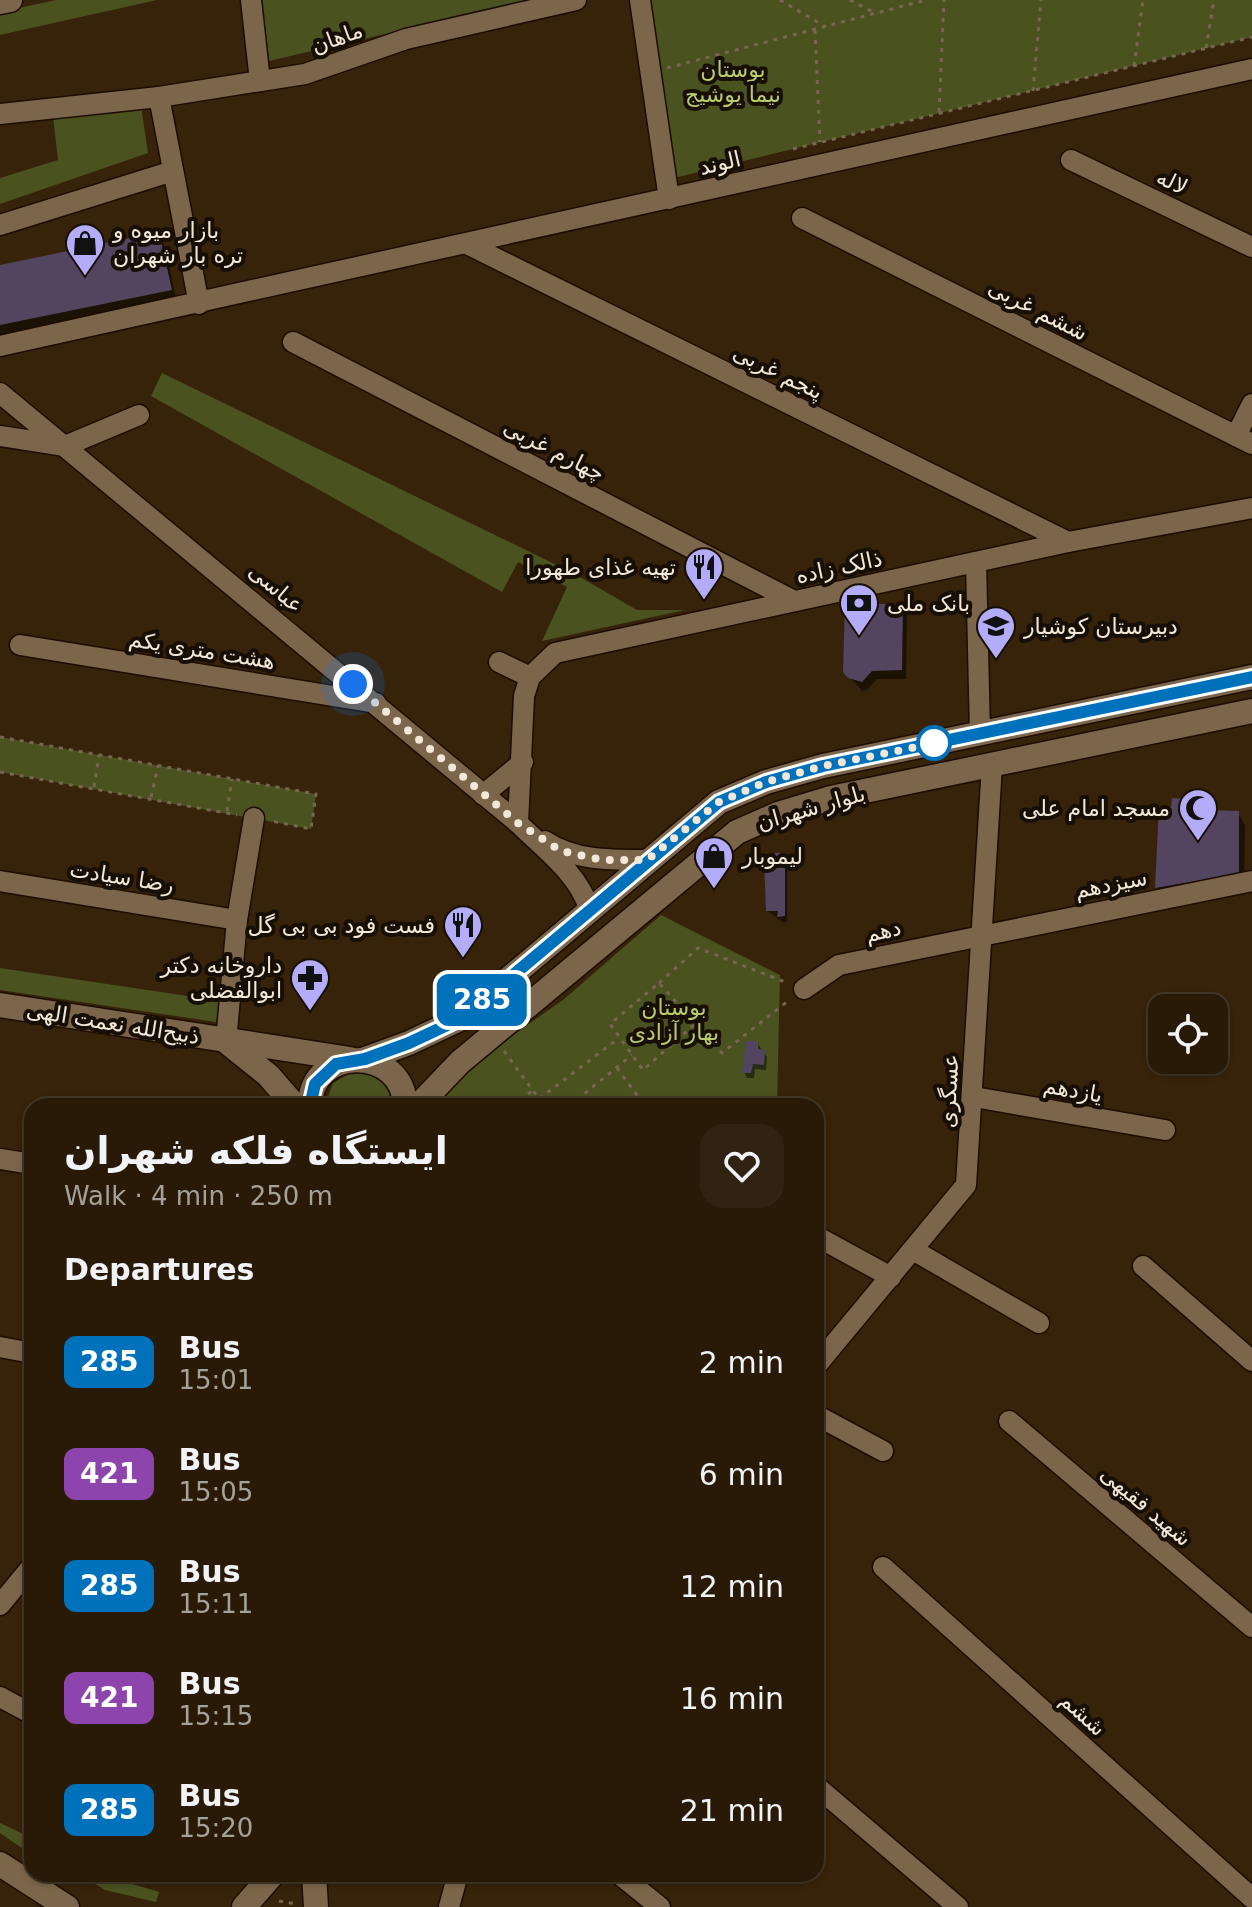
<!DOCTYPE html>
<meta charset="utf-8">
<style>
:root{--surface:#281a07;--page:#302311;--text:#f1f3f6;--muted:#a5a19b;--line:#443828}
body{margin:0;font-family:"DejaVu Sans","Noto Sans Arabic",sans-serif;background:var(--page);color:var(--text);height:100vh;display:flex;flex-direction:column;font-size:30px;white-space:nowrap}
*{box-sizing:border-box;margin:0}
p{font-size:26px;color:var(--muted)}
.icon{flex:none;width:44px;height:44px;fill:none;stroke:currentColor;stroke-width:2;stroke-linecap:round;stroke-linejoin:round}
.map{position:relative;flex:1;overflow:hidden}
.side{position:absolute;left:24px;top:1098px;width:800px;height:784px;display:flex;flex-direction:column;background:var(--surface);border-radius:24px;box-shadow:0 2px 6px #0004,0 0 0 2px var(--line)}
.side>*{flex:none}
.badge{padding:0 16px;border-radius:12px;font-size:28px;line-height:52px}
.controls{position:absolute;left:1148px;top:994px;display:grid;gap:16px}
.controls a{display:grid;place-items:center;width:80px;height:80px;border-radius:16px;background:var(--surface);box-shadow:0 2px 6px #0004,0 0 0 2px var(--line);font-size:40px}
.you{position:absolute;width:40px;height:40px;margin:-20px;border:6px solid #fff;border-radius:50%;background:#1a73e8;box-shadow:0 0 0 12px #1a73e833}
.map>.badge{position:absolute;translate:-50% -50%;box-shadow:0 0 0 4px #fff}
h2{padding:0 40px;font-size:30px;line-height:72px}
.round{display:grid;place-items:center;flex:none;width:84px;height:84px;border-radius:24px;background:var(--page)}
.headline{display:flex;align-items:center;justify-content:space-between;height:136px;padding:0 40px}
h1{font-size:38px;font-weight:700;line-height:60px}
ul{padding:0;list-style:none}
li{display:flex;align-items:center;gap:24px;height:112px;padding:0 40px}
li div{flex:1}
li b{display:block;font-size:30px}
li em{font-style:normal}
li .badge{min-width:88px;font-weight:700;text-align:center}
.map>svg:first-child{display:block}
.green{fill:#4a5220}
.shadow{fill:#0007}
.building{fill:#53445f}
.lines{fill:none;stroke-linecap:round;stroke-linejoin:round}
.street-casing{stroke:#1d0c00;stroke-width:23}
.secondary-casing{stroke:#1d0c00;stroke-width:27}
.path{stroke:#776650;stroke-width:3;stroke-dasharray:4 6;stroke-linecap:butt}
.street{stroke:#7c664b;stroke-width:20}
.secondary{stroke:#7c664b;stroke-width:24}
.line-casing{stroke:#fff;stroke-width:18}
.line{stroke:#0072bc;stroke-width:12}
.walk{stroke:#f3e7d8;stroke-width:8;stroke-dasharray:0 14.4}
.stop-dot{fill:#fff;stroke:#0072bc;stroke-width:4}
.labels{text-anchor:middle;dominant-baseline:central;stroke-width:8;stroke-linejoin:round;paint-order:stroke}
.street-label{font-size:22px;fill:#f3e7d8;stroke:#170f05}
.park-label{font-size:22px;fill:#bacb6a;stroke:#170f05}
.poi-label{font-size:22px;fill:#f3e7d8;stroke:#170f05;text-anchor:start}
</style>
<div class="map">
<svg width="1252" height="1907" viewBox="0 0 1252 1907">
<rect width="100%" height="100%" fill="#362309"/>
<g class="green">
<path d="M56,0H157L0,35V12Z"/>
<path d="M253,0H531L256,64Z"/>
<path d="M641,0H1252V37L666,180Z"/>
<path d="M140,99L148,153L0,204V178L58,160L52,108Z"/>
<path d="M162,373L573,573L637,610H685L542,641L567,587L518,562L502,592L151,396Z"/>
<path d="M0,737L316,794L311,829L0,772Z"/>
<path d="M661,915L780,975L777,1106H445L446,1091L499,1045L563,1000Z"/>
<path d="M0,968L221,1001L216,1022L0,990Z"/>
<path d="M352,1072C375,1072 390,1083 392,1106H325L333,1083Z"/>
<path d="M0,1823L32,1838V1855L0,1833Z"/>
<path d="M79,1874H100L159,1892L156,1902L105,1890Z"/>
</g>
<g class="shadow">
<path d="M158,234L165,247L177,302L0,339V267Z"/>
<path d="M902,606L907,615L906,679H877L867,690L862,691L845,671Z"/>
<path d="M1208,803L1214,812L1238,813L1245,825L1244,886L1164,899L1157,887Z"/>
<path d="M784,855L787,860V922H782L768,911L777,862Z"/>
<path d="M757,1043L767,1057L766,1070L755,1069L754,1078H747L744,1072Z"/>
</g>
<g class="building">
<path d="M159,232L172,290L0,325V265Z"/>
<path d="M845,604H903L902,670L872,671L862,682L848,678L843,672Z"/>
<path d="M1172,798L1209,801L1211,810L1239,811V874L1155,888L1159,807H1171Z"/>
<path d="M775,853H785V916L777,917L778,911H766L764,860H775Z"/>
<path d="M746,1041H758V1049L765,1050L764,1065L753,1064L751,1073H742Z"/>
</g>
<g class="lines">
<defs>
<g id="street">
<path d="M251,0L260,81"/>
<path d="M640,0L669,199"/>
<path d="M159,97L305,74L406,39L576,0"/>
<path d="M0,114L159,97L199,304"/>
<path d="M1071,160L1252,247"/>
<path d="M802,218L1252,444"/>
<path d="M0,225L173,171"/>
<path d="M467,244L1068,542"/>
<path d="M293,342L794,601"/>
<path d="M0,346L1252,69"/>
<path d="M0,393L518,823C543,848 579,874 589,909"/>
<path d="M0,436L65,446L139,415"/>
<path d="M1236,436L1252,404"/>
<path d="M976,562L980,734"/>
<path d="M20,645L376,703"/>
<path d="M499,662L530,677"/>
<path d="M483,795L523,762"/>
<path d="M518,823L524,696L530,677L555,653L1068,542L1252,508"/>
<path d="M545,841C575,861 611,860 647,860"/>
<path d="M0,881L237,920"/>
<path d="M804,989L839,965L1252,881"/>
<path d="M226,1042L237,920L254,818"/>
<path d="M974,1097L1165,1130"/>
<path d="M0,1159L32,1164"/>
<path d="M816,1236L891,1277"/>
<path d="M913,1250L1039,1323"/>
<path d="M1143,1266L1252,1361"/>
<path d="M0,1347L32,1353"/>
<path d="M816,1366L966,1185L992,765"/>
<path d="M816,1415L883,1451"/>
<path d="M1009,1421L1252,1627"/>
<path d="M883,1567L1252,1898"/>
<path d="M0,1605L32,1566"/>
<path d="M0,1697L32,1714"/>
<path d="M816,1786L958,1907"/>
<path d="M619,1874L660,1907"/>
<path d="M449,1907L458,1874"/>
</g>
<g id="secondary">
<path d="M0,2L10,0"/>
<path d="M0,1005L350,1059"/>
<path d="M228,1043L268,1075L295,1106"/>
<path d="M365,1059L409,1043L462,1018L719,802L766,782L823,766L1252,677"/>
<path d="M310,1106C310,1045 404,1045 405,1106"/>
<path d="M418,1106L460,1062L737,832L778,814L831,798L1252,711"/>
<path d="M0,1864L67,1907"/>
<path d="M314,1874L316,1907"/>
<path d="M244,1907L273,1874"/>
</g>
</defs>
<use href="#street" class="street-casing"/>
<use href="#secondary" class="secondary-casing"/>
<g class="path">
<path d="M780,0L826,27"/>
<path d="M850,0L877,14"/>
<path d="M815,30L820,142"/>
<path d="M1206,48L1214,0"/>
<path d="M1134,66L1143,0"/>
<path d="M667,68L926,0"/>
<path d="M1033,91L1041,0"/>
<path d="M939,112L944,0"/>
<path d="M793,149L1252,37"/>
<path d="M0,737L316,794L311,829L272,821"/>
<path d="M0,772L237,815"/>
<path d="M94,787L99,755"/>
<path d="M151,797L158,766"/>
<path d="M227,811L232,779"/>
<path d="M659,983L698,948L785,982"/>
<path d="M694,1025L643,1070L610,1024L659,983L722,1053L788,1001"/>
<path d="M504,1051L539,1099L619,1038"/>
<path d="M617,1068L645,1106"/>
<path d="M539,1099L545,1106"/>
<path d="M512,1106L532,1091"/>
<path d="M569,1106L632,1055"/>
<path d="M279,1901L295,1904"/>
</g>
<use href="#street" class="street"/>
<use href="#secondary" class="secondary"/>
</g>
<g class="lines">
<defs>
<path id="line" d="M310,1106L315,1084L336,1064L365,1059L409,1043L462,1018L719,802L766,782L823,766L1252,677"/>
</defs>
<use href="#line" class="line-casing"/>
<use href="#line" class="line"/>
<path class="walk" d="M353,684L518,823L561,851L603,860H647L719,802L766,782L823,766L941,742L934,743"/>
</g>
<defs>
<symbol id="shop-pin" viewBox="-11 -11 22 30"><path d="M0 17L-7.5 6A9.5 9.5 0 1 1 7.5 6Z" fill="#b4acf9" stroke="#170f05"/><path d="M-5-2.5h2.3a2.7 3.5 0 0 1 5.4 0H5L5.5 6h-11ZM-1.5-2.5h3a1.5 2.3 0 0 0-3 0Z" fill="#111"/></symbol>
<symbol id="restaurant-pin" viewBox="-11 -11 22 30"><path d="M0 17L-7.5 6A9.5 9.5 0 1 1 7.5 6Z" fill="#b4acf9" stroke="#170f05"/><path d="M-5-6h1v4h1v-4h1v4h1v-4h1v5L-1.5 .5V6h-2V.5L-5-1ZM5-6V6H3V1.5H1.5Q1.5-4 5-6Z" fill="#111"/></symbol>
<symbol id="bank-pin" viewBox="-11 -11 22 30"><path d="M0 17L-7.5 6A9.5 9.5 0 1 1 7.5 6Z" fill="#b4acf9" stroke="#170f05"/><path d="M-6-4H6V4H-6ZM0-2.3a2.3 2.3 0 1 0 0 4.6a2.3 2.3 0 1 0 0-4.6Z" fill="#111"/></symbol>
<symbol id="school-pin" viewBox="-11 -11 22 30"><path d="M0 17L-7.5 6A9.5 9.5 0 1 1 7.5 6Z" fill="#b4acf9" stroke="#170f05"/><path d="M0-5L7-2L0 1L-7-2ZM-4 1L0 2.5L4 1V4Q0 6-4 4Z" fill="#111"/></symbol>
<symbol id="mosque-pin" viewBox="-11 -11 22 30"><path d="M0 17L-7.5 6A9.5 9.5 0 1 1 7.5 6Z" fill="#b4acf9" stroke="#170f05"/><path d="M3.5-4.9A6 6 0 1 0 3.5 4.9A5 5 0 1 1 3.5-4.9Z" fill="#111"/></symbol>
<symbol id="pharmacy-pin" viewBox="-11 -11 22 30"><path d="M0 17L-7.5 6A9.5 9.5 0 1 1 7.5 6Z" fill="#b4acf9" stroke="#170f05"/><path d="M-2-6h4v4h4v4h-4v4h-4v-4h-4v-4h4Z" fill="#111"/></symbol>
</defs>
<g fill-rule="evenodd">
<use href="#shop-pin" x="63" y="221" width="44" height="60"/>
<use href="#restaurant-pin" x="682" y="545" width="44" height="60"/>
<use href="#bank-pin" x="837" y="581" width="44" height="60"/>
<use href="#school-pin" x="974" y="604" width="44" height="60"/>
<use href="#mosque-pin" x="1176" y="786" width="44" height="60"/>
<use href="#shop-pin" x="692" y="834" width="44" height="60"/>
<use href="#restaurant-pin" x="441" y="903" width="44" height="60"/>
<use href="#pharmacy-pin" x="288" y="956" width="44" height="60"/>
</g>
<circle class="stop-dot" cx="934" cy="743" r="16"/>
<g class="labels">
<g class="street-label">
<text transform="translate(337 38) rotate(-20)">ماهان</text>
<text transform="translate(720 163) rotate(-13)">الوند</text>
<text transform="translate(1172 182) rotate(26)">لاله</text>
<text transform="translate(1038 310) rotate(27)">ششم غربی</text>
<text transform="translate(778 372) rotate(26)">پنجم غربی</text>
<text transform="translate(554 450) rotate(27)">چهارم غربی</text>
<text transform="translate(839 567) rotate(-12)">ذالک زاده</text>
<text transform="translate(276 588) rotate(40)">عباسی</text>
<text transform="translate(202 650) rotate(9)">هشت متری یکم</text>
<text transform="translate(811 808) rotate(-16)">بلوار شهران</text>
<text transform="translate(122 877) rotate(9)">رضا سیادت</text>
<text transform="translate(1111 884) rotate(-11)">سیزدهم</text>
<text transform="translate(883 931) rotate(-13)">دهم</text>
<text transform="translate(113 1023) rotate(9)">ذبیح‌الله نعمت الهی</text>
<text transform="translate(1073 1090) rotate(10)">یازدهم</text>
<text transform="translate(949 1091) rotate(-87)">عسگری</text>
<text transform="translate(1146 1506) rotate(40)">شهید فقیهی</text>
<text transform="translate(1083 1714) rotate(42)">ششم</text>
</g>
<g class="park-label">
<text x="733" y="69">بوستان<tspan x="733" dy="25">نیما یوشیج</tspan></text>
<text x="674" y="1007">بوستان<tspan x="674" dy="25">بهار آزادی</tspan></text>
</g>
<g class="poi-label">
<text x="113" y="230">بازار میوه و<tspan x="113" dy="25">تره بار شهران</tspan></text>
<text x="676" y="567" text-anchor="end">تهیه غذای طهورا</text>
<text x="887" y="603">بانک ملی</text>
<text x="1024" y="626">دبیرستان کوشیار</text>
<text x="1170" y="808" text-anchor="end">مسجد امام علی</text>
<text x="742" y="856">لیموبار</text>
<text x="435" y="925" text-anchor="end">فست فود بی بی گل</text>
<text x="282" y="965" text-anchor="end">داروخانه دکتر<tspan x="282" dy="25">ابوالفضلی</tspan></text>
</g>
</g>
</svg>
<div class="controls">
<a><svg class="icon" aria-label="locate" viewBox="0 0 24 24"><circle cx="12" cy="12" r="6"/><path d="M12 2v4M12 18v4M2 12h4M18 12h4"/></svg></a>
</div>
<div class="you" style="left:353px;top:684px"></div>
<b class="badge" style="left:482px;top:1000px;background:#0072bc;color:#fff">285</b>
<section class="side">
<div class="headline"><div><h1>ایستگاه فلکه شهران</h1><p>Walk · 4 min · 250 m</p></div><a class="round"><svg class="icon" aria-label="heart" viewBox="0 0 24 24"><path d="M12 20l-8-8c-3-5 5-10 8-4 3-6 11-1 8 4z"/></svg></a></div>
<h2>Departures</h2>
<ul>
<li><span class="badge" style="background:#0072bc;color:#fff">285</span><div><b>Bus</b><p>15:01</p></div><em>2 min</em></li>
<li><span class="badge" style="background:#8e44ad;color:#fff">421</span><div><b>Bus</b><p>15:05</p></div><em>6 min</em></li>
<li><span class="badge" style="background:#0072bc;color:#fff">285</span><div><b>Bus</b><p>15:11</p></div><em>12 min</em></li>
<li><span class="badge" style="background:#8e44ad;color:#fff">421</span><div><b>Bus</b><p>15:15</p></div><em>16 min</em></li>
<li><span class="badge" style="background:#0072bc;color:#fff">285</span><div><b>Bus</b><p>15:20</p></div><em>21 min</em></li>
</ul>
</section>
</div>
